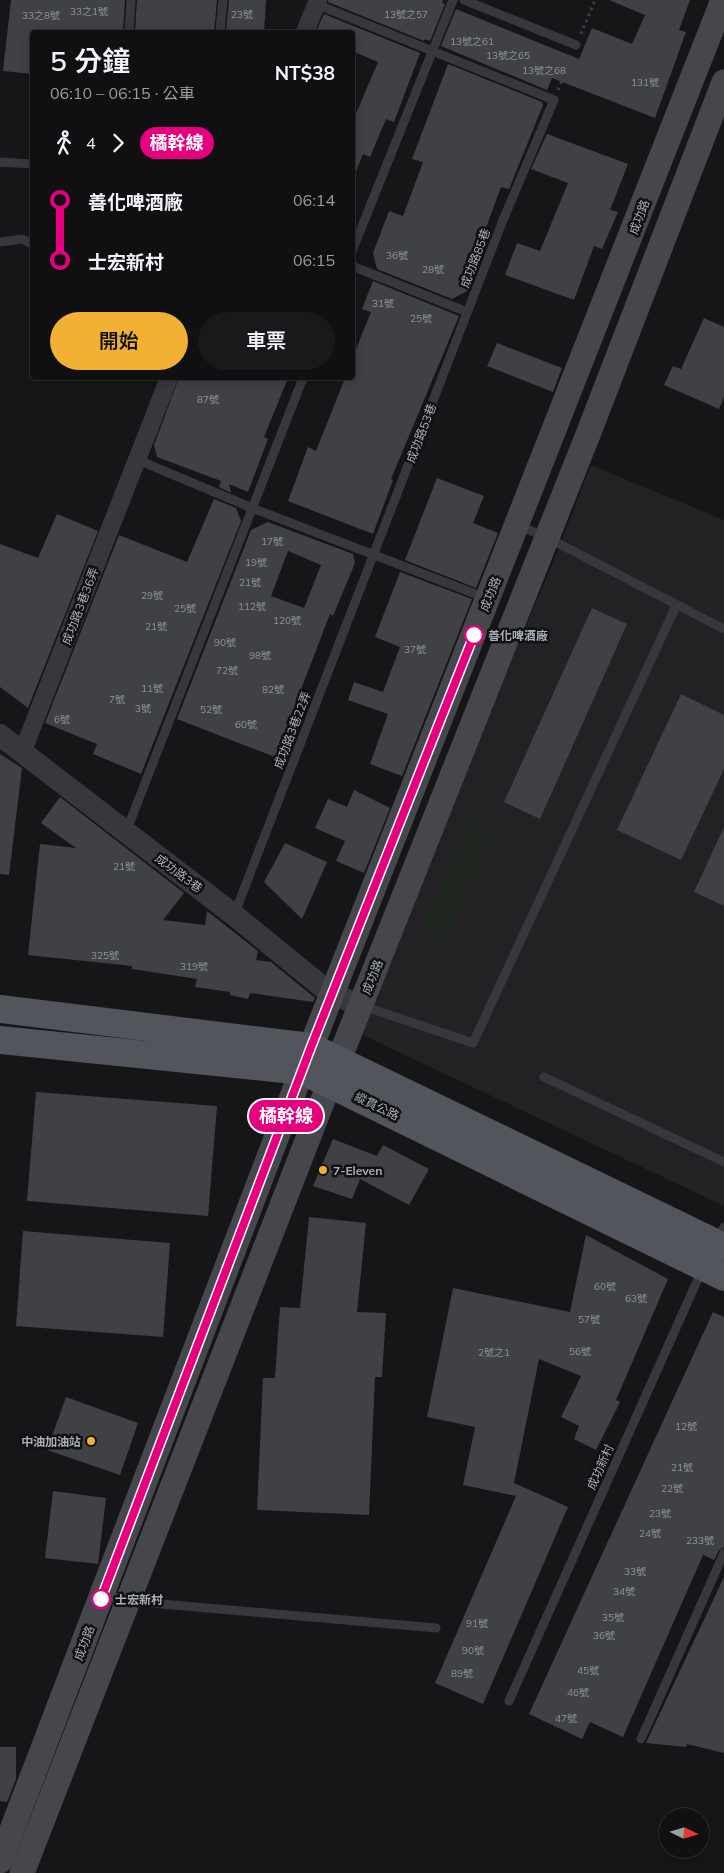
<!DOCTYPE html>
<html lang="zh-TW">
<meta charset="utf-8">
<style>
:root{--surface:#101012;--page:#19191b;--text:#f1f3f6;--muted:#9c9d9f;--line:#303032;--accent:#f2b134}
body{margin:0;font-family:Mulish,"Noto Sans TC",sans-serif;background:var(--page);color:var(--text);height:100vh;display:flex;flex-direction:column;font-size:19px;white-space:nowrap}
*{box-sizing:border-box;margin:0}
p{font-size:16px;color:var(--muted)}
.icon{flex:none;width:28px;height:28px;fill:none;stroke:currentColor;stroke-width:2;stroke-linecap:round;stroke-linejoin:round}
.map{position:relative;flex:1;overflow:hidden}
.panel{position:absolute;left:30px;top:30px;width:325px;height:350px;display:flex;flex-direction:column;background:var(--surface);border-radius:5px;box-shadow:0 2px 12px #0003,0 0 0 1px var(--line)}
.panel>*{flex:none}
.badge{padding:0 10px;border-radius:16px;font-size:18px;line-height:32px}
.needle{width:32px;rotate:95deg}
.fabs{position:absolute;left:659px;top:1808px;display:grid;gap:10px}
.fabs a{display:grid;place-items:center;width:50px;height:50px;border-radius:50%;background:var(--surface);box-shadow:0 2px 12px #0003,0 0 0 1px var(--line);font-size:25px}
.map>.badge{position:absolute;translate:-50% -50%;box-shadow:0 0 0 2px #fff}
.legs{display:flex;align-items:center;gap:8px;height:55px;padding:0 20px;font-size:16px}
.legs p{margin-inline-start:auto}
.overview{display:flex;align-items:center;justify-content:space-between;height:85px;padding:0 20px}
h1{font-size:28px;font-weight:600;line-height:38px}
.action{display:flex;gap:10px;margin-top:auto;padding:10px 20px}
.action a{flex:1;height:58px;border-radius:30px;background:var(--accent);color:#111;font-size:20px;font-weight:600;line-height:58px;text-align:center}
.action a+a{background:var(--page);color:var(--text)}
ul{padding:0 20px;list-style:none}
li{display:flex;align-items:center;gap:18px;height:60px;font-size:19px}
li i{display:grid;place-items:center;width:8px;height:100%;margin:0 6px;background:currentColor}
li i::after{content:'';width:12px;height:12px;margin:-6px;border:4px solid;border-radius:50%;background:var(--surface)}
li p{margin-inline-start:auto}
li:first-child i{background:linear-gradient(#0000 50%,currentColor 0)}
li:last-child i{background:linear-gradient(currentColor 50%,#0000 0)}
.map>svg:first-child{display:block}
.built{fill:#222225}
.green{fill:#1e261f}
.building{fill:#404145;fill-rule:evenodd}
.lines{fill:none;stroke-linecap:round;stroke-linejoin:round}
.path{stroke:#3d3f44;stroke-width:3;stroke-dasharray:2.5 4;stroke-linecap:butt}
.service{stroke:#37383d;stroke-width:9}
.minor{stroke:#37383d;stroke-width:18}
.tertiary{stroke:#37383d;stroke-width:22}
.secondary{stroke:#45474d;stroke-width:25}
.primary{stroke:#53555c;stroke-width:28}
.line-1-casing{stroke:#fff;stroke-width:11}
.line-1{stroke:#e6007e;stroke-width:8}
.stop-1-dot{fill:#fff;stroke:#e6007e;stroke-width:2.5}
.poi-dot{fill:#f2b134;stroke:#111113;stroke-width:2}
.labels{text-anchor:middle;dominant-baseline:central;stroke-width:5;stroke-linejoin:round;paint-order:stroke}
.number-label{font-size:10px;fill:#8e929b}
.street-label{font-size:12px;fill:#a8adb8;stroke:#111113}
.stop-label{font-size:12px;font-weight:bold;fill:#a8adb8;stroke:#111113;text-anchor:start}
.poi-label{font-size:12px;font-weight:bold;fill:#a8adb8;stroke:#111113;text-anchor:start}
</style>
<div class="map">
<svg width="724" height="1873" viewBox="0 0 724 1873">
<rect width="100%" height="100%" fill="#161618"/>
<path class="built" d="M591,465L724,520V1206L354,1031L552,565Z"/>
<path class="green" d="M469,821L494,832L445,941L421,930Z"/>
<g class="building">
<path d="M11,0H125L123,32H32V74L3,71Z"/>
<path d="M137,0H217L214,32H135Z"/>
<path d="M229,0H266L264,32H226Z"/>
<path d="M328,0H443L442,3L445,4L430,41L425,39L424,41L328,2Z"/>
<path d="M609,0H690L679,30L686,32L655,118L552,78L547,90L441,46L456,9L579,59L592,28L632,44L645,15Z"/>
<path d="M324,14L420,53L394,122L386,119L370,157L363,154L353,179L352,115L355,116L378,62L352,51V32H316Z"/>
<path d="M448,64L542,102L543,105L509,189L501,187L480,244L486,247L469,290L452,299L377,269L373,253L389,211L403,216L423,162L412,159Z"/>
<path d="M547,134L628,164L610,210L618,212L602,249L594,246L574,300L505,275L517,243L540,251L568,183L531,169Z"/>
<path d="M373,281L459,316L391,479L393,480L373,534L288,501L308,447L316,451L345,378H352V359L371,312L362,309Z"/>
<path d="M704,318L724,327V397L719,409L664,385L673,366L681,369Z"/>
<path d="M497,343L562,368L553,392L487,366Z"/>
<path d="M179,378H288L264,437L268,439L248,492L229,484L231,493L219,487L221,481L157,457L154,445Z"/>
<path d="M437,478L484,496L473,523L498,533L476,588L405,560Z"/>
<path d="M214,499L236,508L241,521L141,774L93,754L97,744L45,723L119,535L187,562Z"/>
<path d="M57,514L98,531L28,708L0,687V544L38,558Z"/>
<path d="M268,522L353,554L355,563L333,616L330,614L275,757L177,719L251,530ZM288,551L321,565L304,608L271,596Z"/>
<path d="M400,572L472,599L402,776L370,764L388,714L348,700L354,682L383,692L400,647L375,637Z"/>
<path d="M592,608L627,624L540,819L504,802Z"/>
<path d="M681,694L724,715V769L681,860L617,830Z"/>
<path d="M0,754L22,768L9,875L0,874Z"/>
<path d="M354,790L390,808L364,873L336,861L345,841L315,828L328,799L347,807Z"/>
<path d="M60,797L184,893L163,920L205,925L207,911L258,951L256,960L271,962L315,998L313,1002L250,993L248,999L230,995V992L195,987L197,979L132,969V966L28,955L40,844L76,848L41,823Z"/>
<path d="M724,827V906L694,892Z"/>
<path d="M285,843L327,862L302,919L264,882Z"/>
<path d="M36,1092L217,1106L208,1216L27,1201Z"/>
<path d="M333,1139L377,1156L383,1145L429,1169L409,1205L360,1179L352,1199L313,1186Z"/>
<path d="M309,1217L366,1223L357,1312L386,1313L382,1377H375L369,1515L257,1510L263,1378H275L280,1307L300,1308Z"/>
<path d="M23,1231L170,1243L163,1337L16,1326Z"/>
<path d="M586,1235L668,1279L616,1400L620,1402L596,1450L574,1439L579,1426L561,1417L581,1376L539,1359L514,1483L568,1507L483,1704L435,1683L516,1496L463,1485L475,1427L427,1417L453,1288L570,1312Z"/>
<path d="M713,1312L724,1317V1547L719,1550L714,1560L703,1555L623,1737L590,1722L582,1739L529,1714Z"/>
<path d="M66,1397L138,1423L120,1475L47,1450Z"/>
<path d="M53,1491L106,1498L98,1564L45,1558Z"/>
<path d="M724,1577V1753L687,1744L686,1747L646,1743Z"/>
<path d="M0,1747H16V1779L7,1802L0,1801Z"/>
</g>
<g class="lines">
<g class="path">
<path d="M581,34L595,0"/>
<path d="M558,90L572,56"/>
</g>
<g class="service">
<path d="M464,0L576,45"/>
<path d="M129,32L131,0"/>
<path d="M220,32L223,0"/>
<path d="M0,162L32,164"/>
<path d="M0,242L22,239L32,244"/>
<path d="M352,251L453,0"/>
<path d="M352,266L467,312"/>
<path d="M138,460L252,508L486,598"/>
<path d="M519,526L546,537L724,629"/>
<path d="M126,832L303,378"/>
<path d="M234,915L503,220L554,100L316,4"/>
<path d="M363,1006L473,1043L676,606"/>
<path d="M544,1077L724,1162"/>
<path d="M716,1240L724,1227"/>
<path d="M103,1594L127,1601L436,1628"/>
<path d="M509,1701L702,1270"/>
<path d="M641,1739L724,1553"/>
</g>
<g class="minor">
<path d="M305,32L318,0"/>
<path d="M22,753L169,378"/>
</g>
<path class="tertiary" d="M0,735L234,915L331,994L361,1005"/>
<g class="secondary">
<path d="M0,1861L311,1047L723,0"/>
<path d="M22,1873L330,1082L589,432L724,82"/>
</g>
<g class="primary">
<path d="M0,1009L311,1047L724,1247"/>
<path d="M0,1040L303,1071L724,1277"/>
</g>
</g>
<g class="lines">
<defs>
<path id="line-1" d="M101,1599L311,1047L474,635"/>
</defs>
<use href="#line-1" class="line-1-casing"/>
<use href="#line-1" class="line-1"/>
</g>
<g class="stop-1-dot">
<circle cx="474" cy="635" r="9"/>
<circle cx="101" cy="1599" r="9"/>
</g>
<g class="poi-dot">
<circle cx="323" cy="1170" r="5"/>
<circle cx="91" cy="1441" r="5"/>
</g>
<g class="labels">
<g class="number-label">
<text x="89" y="11">33之1號</text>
<text x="242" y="14">23號</text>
<text x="406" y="14">13號之57</text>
<text x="41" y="15">33之8號</text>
<text x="472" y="41">13號之61</text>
<text x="508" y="55">13號之65</text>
<text x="544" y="70">13號之68</text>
<text x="645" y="82">131號</text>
<text x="397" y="255">36號</text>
<text x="433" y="269">28號</text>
<text x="383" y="303">31號</text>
<text x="421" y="318">25號</text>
<text x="208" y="399">87號</text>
<text x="272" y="541">17號</text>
<text x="256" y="562">19號</text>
<text x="250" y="582">21號</text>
<text x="152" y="595">29號</text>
<text x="252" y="606">112號</text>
<text x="185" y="608">25號</text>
<text x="287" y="620">120號</text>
<text x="156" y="626">21號</text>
<text x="225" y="642">90號</text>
<text x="415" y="649">37號</text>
<text x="260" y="655">98號</text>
<text x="227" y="670">72號</text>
<text x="152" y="688">11號</text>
<text x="273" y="689">82號</text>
<text x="117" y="699">7號</text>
<text x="143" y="708">3號</text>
<text x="211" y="709">52號</text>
<text x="62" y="719">6號</text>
<text x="246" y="724">60號</text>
<text x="124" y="866">21號</text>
<text x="105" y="955">325號</text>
<text x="194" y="966">319號</text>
<text x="605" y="1286">60號</text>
<text x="636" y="1298">63號</text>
<text x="589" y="1319">57號</text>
<text x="580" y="1351">56號</text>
<text x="494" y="1352">2號之1</text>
<text x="686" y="1426">12號</text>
<text x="682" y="1467">21號</text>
<text x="672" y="1488">22號</text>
<text x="660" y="1513">23號</text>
<text x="650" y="1533">24號</text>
<text x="700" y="1540">233號</text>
<text x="635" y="1571">33號</text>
<text x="624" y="1591">34號</text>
<text x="613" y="1617">35號</text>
<text x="477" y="1623">91號</text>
<text x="604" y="1635">36號</text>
<text x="473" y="1650">90號</text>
<text x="588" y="1670">45號</text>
<text x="462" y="1673">89號</text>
<text x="578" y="1692">46號</text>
<text x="566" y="1718">47號</text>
</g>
<g class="street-label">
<text transform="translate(639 217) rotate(-69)">成功路</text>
<text transform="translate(475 258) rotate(-69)">成功路85巷</text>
<text transform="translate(421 433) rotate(-69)">成功路53巷</text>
<text transform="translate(490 594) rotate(-68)">成功路</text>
<text transform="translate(80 606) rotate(-69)">成功路3巷36弄</text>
<text transform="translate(292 730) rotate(-69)">成功路3巷22弄</text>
<text transform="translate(179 873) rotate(37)">成功路3巷</text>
<text transform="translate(372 977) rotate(-68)">成功路</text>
<text transform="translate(377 1106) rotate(26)">縱貫公路</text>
<text transform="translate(600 1467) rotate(-66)">成功新村</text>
<text transform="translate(84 1643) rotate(-69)">成功路</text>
</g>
<g class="stop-label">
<text x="488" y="635">善化啤酒廠</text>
<text x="115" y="1599">士宏新村</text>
</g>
<g class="poi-label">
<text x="333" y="1170">7-Eleven</text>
<text x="81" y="1441" text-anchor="end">中油加油站</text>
</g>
</g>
</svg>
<div class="fabs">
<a><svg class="needle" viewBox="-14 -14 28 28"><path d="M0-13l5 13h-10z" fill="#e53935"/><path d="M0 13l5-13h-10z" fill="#9c9d9f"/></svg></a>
</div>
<b class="badge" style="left:286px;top:1116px;background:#e6007e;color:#fff">橘幹線</b>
<section class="panel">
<div class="overview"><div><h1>5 分鐘</h1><p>06:10 – 06:15 · 公車</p></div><b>NT$38</b></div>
<div class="legs"><svg class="icon" aria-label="walk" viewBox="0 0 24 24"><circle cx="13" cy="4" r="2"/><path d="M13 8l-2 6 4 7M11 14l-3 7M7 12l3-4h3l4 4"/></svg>4<svg class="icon" aria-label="forward" viewBox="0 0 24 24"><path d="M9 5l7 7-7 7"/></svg><b class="badge" style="background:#e6007e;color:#fff">橘幹線</b></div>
<ul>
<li><i style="color:#e6007e"></i><b>善化啤酒廠</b><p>06:14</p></li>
<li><i style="color:#e6007e"></i><b>士宏新村</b><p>06:15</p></li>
</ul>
<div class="action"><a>開始</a><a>車票</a></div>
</section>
</div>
